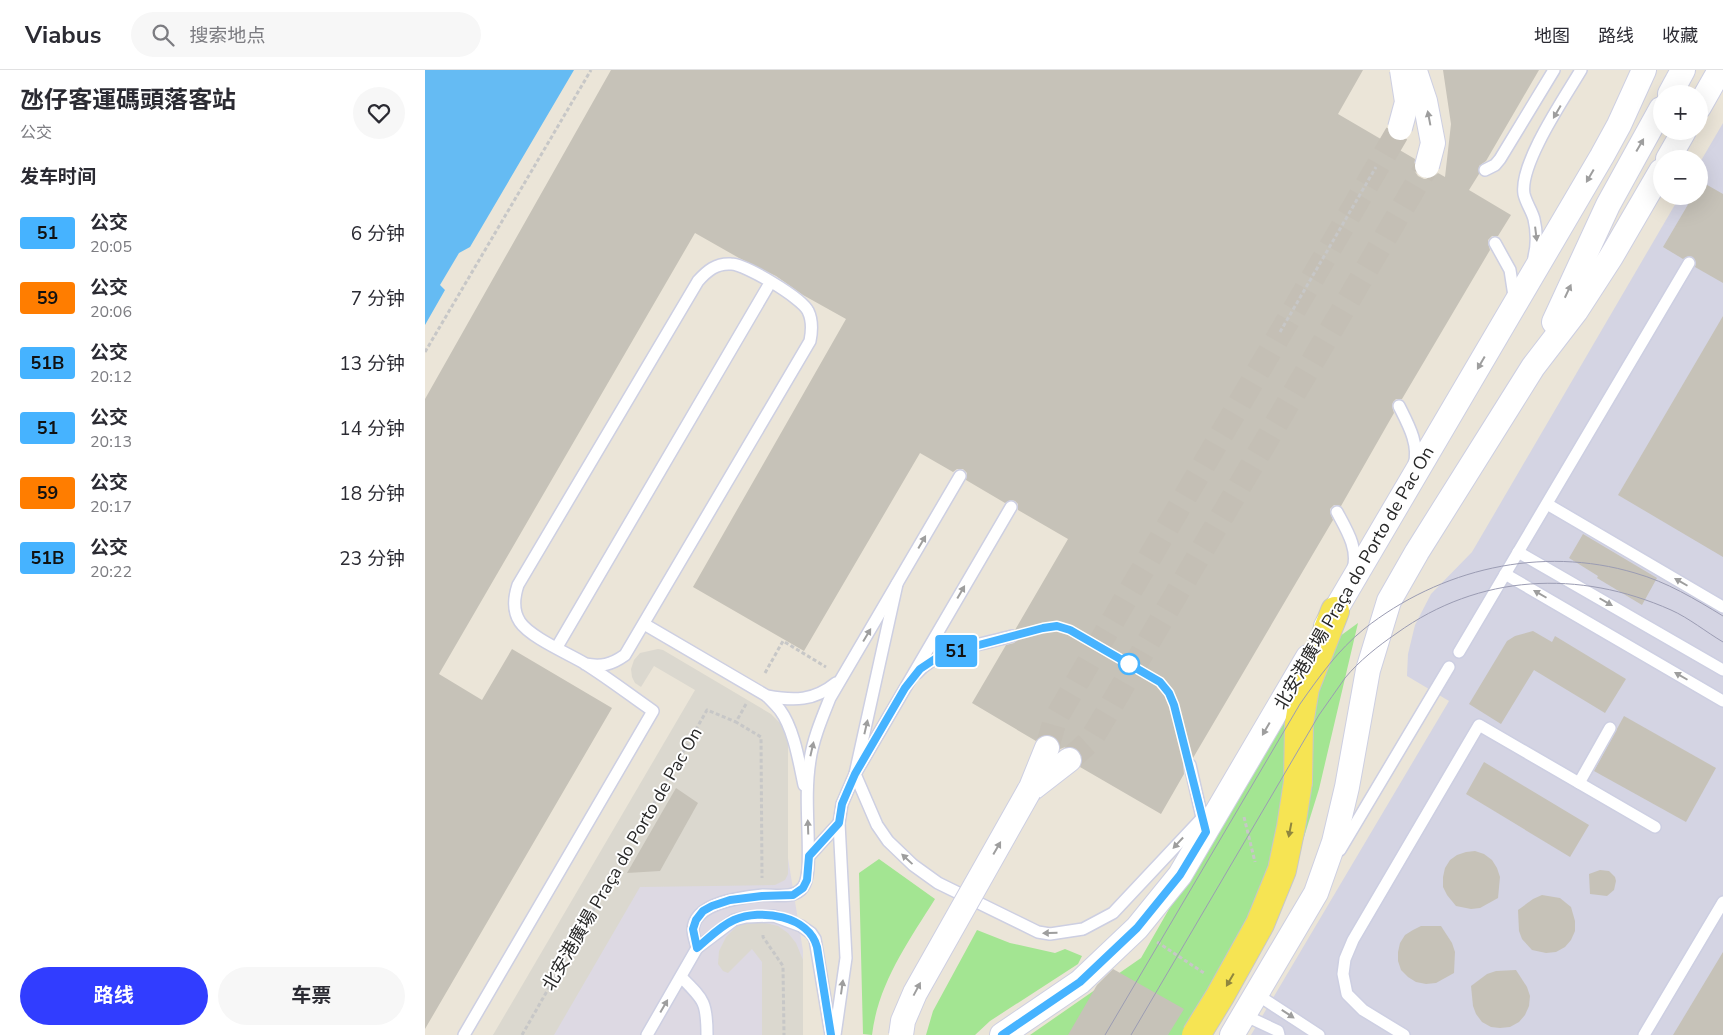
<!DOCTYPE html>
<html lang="zh">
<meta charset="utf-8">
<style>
:root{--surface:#fff;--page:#f7f7f7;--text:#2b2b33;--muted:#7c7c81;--line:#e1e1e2;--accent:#313dff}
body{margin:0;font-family:"Nunito Sans","Noto Sans SC",sans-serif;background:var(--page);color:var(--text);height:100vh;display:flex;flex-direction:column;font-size:19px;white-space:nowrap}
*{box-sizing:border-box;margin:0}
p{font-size:16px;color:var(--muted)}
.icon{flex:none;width:28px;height:28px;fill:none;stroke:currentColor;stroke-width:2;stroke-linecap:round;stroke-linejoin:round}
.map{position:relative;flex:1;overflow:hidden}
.side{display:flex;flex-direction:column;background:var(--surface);width:425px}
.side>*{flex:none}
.badge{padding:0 10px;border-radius:4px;font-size:18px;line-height:32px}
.tools{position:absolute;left:1228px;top:15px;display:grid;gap:10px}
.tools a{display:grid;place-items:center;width:55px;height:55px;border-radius:50%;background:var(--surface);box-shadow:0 5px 20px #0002;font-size:25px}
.map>.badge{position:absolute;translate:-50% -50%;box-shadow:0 0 0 2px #fff}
h2{padding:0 20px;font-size:19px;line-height:45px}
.round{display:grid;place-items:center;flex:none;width:52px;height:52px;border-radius:26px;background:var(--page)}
.headline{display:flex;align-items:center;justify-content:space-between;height:85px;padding:0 20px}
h1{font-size:24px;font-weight:700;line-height:38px}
.action{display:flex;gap:10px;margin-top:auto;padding:10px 20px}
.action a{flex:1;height:58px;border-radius:30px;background:var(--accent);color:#fff;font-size:20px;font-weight:700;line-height:58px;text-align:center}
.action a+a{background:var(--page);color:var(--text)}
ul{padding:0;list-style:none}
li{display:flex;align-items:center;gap:15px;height:65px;padding:0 20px}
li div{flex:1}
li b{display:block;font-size:19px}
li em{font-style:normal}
li .badge{min-width:55px;font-weight:700;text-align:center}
header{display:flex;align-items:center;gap:30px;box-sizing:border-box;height:70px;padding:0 25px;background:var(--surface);border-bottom:1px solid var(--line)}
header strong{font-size:24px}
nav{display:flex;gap:28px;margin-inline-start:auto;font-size:18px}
.search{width:350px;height:45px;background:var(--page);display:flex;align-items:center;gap:12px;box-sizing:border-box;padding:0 18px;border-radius:28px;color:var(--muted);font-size:19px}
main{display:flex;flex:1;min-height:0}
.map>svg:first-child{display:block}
.industrial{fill:#ddd9e3}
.airport{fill:#d4d4e3}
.green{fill:#a3e592}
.plaza{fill:#dbd8cf}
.water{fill:#65bbf3}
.building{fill:#c6c2b8}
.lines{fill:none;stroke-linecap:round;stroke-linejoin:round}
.street-tunnel{stroke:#c4bfb5;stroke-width:24;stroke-dasharray:24 12;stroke-linecap:butt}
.lane-casing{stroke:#cdcfe2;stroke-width:14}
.street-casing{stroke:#cdcfe2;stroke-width:26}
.primary-casing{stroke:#c7c7c7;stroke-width:30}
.path{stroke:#c7c7c7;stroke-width:3;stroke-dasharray:4 2.5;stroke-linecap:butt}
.lane{stroke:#fff;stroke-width:11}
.street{stroke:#fff;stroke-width:24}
.primary{stroke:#f6e453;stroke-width:28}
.tram{stroke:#9b9cb3;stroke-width:1}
.street-bridge-casing{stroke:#cdcfe2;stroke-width:26;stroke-linecap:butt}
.primary-bridge-casing{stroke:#c7c7c7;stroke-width:30;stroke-linecap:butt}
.street-bridge{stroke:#fff;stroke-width:24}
.primary-bridge{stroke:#f6e453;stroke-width:28}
.oneway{fill:#9e9e9e}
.oneway2{fill:#8f863e}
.line-casing{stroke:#fff;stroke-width:11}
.line{stroke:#46b3ff;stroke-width:8}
.stop-dot{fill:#fff;stroke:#46b3ff;stroke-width:2.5}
.labels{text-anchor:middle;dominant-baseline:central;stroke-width:4;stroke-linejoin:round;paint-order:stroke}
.street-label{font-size:18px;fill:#282828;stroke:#fff}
</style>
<header>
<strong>Viabus</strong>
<div class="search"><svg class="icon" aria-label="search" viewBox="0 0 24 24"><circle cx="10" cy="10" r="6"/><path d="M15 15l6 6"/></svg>搜索地点</div>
<nav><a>地图</a><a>路线</a><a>收藏</a></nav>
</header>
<main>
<section class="side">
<div class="headline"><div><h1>氹仔客運碼頭落客站</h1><p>公交</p></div><a class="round"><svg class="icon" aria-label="heart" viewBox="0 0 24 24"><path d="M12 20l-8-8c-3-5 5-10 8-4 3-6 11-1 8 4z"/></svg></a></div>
<h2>发车时间</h2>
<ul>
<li><span class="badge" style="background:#46b3ff;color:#111">51</span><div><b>公交</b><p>20:05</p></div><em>6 分钟</em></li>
<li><span class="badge" style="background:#ff7d00;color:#111">59</span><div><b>公交</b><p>20:06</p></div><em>7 分钟</em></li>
<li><span class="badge" style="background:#46b3ff;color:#111">51B</span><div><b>公交</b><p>20:12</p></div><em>13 分钟</em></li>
<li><span class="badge" style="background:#46b3ff;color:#111">51</span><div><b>公交</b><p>20:13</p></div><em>14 分钟</em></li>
<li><span class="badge" style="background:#ff7d00;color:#111">59</span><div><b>公交</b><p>20:17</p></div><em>18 分钟</em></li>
<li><span class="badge" style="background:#46b3ff;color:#111">51B</span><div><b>公交</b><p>20:22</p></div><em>23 分钟</em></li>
</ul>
<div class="action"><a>路线</a><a>车票</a></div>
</section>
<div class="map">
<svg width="1298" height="965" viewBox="0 0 1298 965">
<rect width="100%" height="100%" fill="#ebe5d8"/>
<path class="industrial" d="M357,655L363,672V788L378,881V965H68Z"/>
<path class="airport" d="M1298,53V965H826L1024,631L982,606L983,584L990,555L1006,524L1047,482L1255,126H1274V94Z"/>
<g class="green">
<path d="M933,553L894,719L874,783L781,965H605L716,888L881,600L911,569Z"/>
<path d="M454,789L510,829C483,872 453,914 447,965L438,964L434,803Z"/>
<path d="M552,860L585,873L630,883L640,879L657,886L653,894L565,951L550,965H501L508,941Z"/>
</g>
<g class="plaza">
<path d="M233,579L238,580L346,644L357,655L363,672V804L360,810L350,815L215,817L129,965H68L270,620L229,596L216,617L210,613L207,607L206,599L209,590L215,583Z"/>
<path d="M328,850L353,856L363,863L371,873L378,890V965H337V892L327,879L303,903L298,901L293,894L294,881L301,867L312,856Z"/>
</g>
<path class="water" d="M0,0H149L45,177L34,183L15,215L20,220L0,255Z"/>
<g class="building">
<path d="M186,0H938L913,44L990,89L989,100L993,106L999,109H1006L1013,103L1020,107L1026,54L1018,0H1114L1061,91L1054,96V104L1044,120L1086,145L1073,166H1067L1063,170V173L1065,180L977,329H971L968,332L967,336L969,343L916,436L909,435L905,439V442L908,450L768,688H763L758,692L759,704L736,744L655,697L658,688L655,681L650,678L643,676L635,679L633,670L627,665H620L614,667L611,671L547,633L581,575L589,573L594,568V564L590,560L643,469L593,440V434L590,431L586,430L580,433L541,410L542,403L538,399H532L528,402L495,383L379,581L268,517L421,249L378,225L351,206L314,188L270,163L14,604L57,630L87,579L187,638L0,959V329Z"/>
<path d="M1277,112L1298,124V213L1270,197L1271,193L1268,187L1264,186L1258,189L1238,177L1268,126H1274V117Z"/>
<path d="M1298,246V487L1193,425Z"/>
<path d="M1158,464L1232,508L1217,535L1172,508L1173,506L1144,488Z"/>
<path d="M1108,561L1127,572L1130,566L1201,609L1180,643L1109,600L1076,654L1044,634L1082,571L1090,566Z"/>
<path d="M1199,646L1291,698L1261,752L1169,701Z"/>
<path d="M1059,692L1164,755L1145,787L1041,724Z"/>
<path d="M251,718L273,733L235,801L202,803Z"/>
<path d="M1050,781L1059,784L1067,790L1072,798L1075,807L1073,828L1055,838L1046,839L1031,836L1022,825L1018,817V807L1020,798L1025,790L1032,785L1041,782Z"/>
<path d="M1175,800L1184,801L1190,807L1191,811L1189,820L1182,826L1165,824L1164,804Z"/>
<path d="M1117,825L1135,828L1146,837L1150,851V861L1146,870L1140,877L1131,882L1121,883L1107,880L1097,869L1094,861L1093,840L1108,829Z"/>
<path d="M996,856H1016L1027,873L1030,882L1029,903L1011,913L1001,914L991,912L983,907L976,900L973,891V882L975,873L980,865L988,860Z"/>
<path d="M1298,882V965H1248Z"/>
<path d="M688,899L759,939L743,965H643L672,915Z"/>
<path d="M1091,900L1102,917L1105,926L1104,936L1100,945L1094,952L1085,957L1075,958L1066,957L1057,952L1051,944L1048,936L1046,916L1062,904L1071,901Z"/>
</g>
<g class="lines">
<g class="street-tunnel">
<path d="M622,678L630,650L975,58"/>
<path d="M644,690L665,671L673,658L1002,96"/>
</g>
<defs>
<g id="lane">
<path d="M1060,100L1070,95L1075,89L1129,0"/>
<path d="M1070,173L1085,200L1089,226L1088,229"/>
<path d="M1109,187C1112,175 1112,162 1109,149C1107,141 1101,133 1099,124C1094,94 1140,27 1156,0"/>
<path d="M974,336C983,354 995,375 989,395"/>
<path d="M1122,434L1298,537"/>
<path d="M912,442C921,459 934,479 928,499"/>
<path d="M1093,482L1298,600"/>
<path d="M1080,504L1298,631"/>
<path d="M472,514L430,704L452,755L463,771L488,795L513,813L613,862L625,864L658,859L688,843L780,745"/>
<path d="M219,554L342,626C369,631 389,631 411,613"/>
<path d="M132,577L345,213"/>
<path d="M1034,582L1264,193"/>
<path d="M492,603C510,581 559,574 587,566"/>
<path d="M342,626C346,630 351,635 355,640C369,659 374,692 379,715"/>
<path d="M765,695L778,752"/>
<path d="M1154,713L1185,658"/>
<path d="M915,780L1024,597"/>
<path d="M384,786L414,753"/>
<path d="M272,878C271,873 268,865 268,860C269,832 318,827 338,825C351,825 370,829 378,817C382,812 382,805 383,799C385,763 379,727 385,690C388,669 397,648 405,628L535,406"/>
<path d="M256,907C279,930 282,932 282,965"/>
<path d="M831,924L894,965"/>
<path d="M819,945L853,961L854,965"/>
<path d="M39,965L228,641C205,625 183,608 159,593C142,583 105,567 95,552C87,540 89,527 93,515L273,211C282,201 291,193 306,194C320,194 377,228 383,241C388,251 387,261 385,271L200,585C186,595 176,597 160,594"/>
<path d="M222,965L272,878L309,850L321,847L349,846L376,856L386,863L390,869L406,965"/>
<path d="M410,965L421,888L414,753L417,734L430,704L586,437"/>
<path d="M979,965L938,940L922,924L918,904L920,889L928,870L1054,655L1230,757"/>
<path d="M1219,965L1298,832"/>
</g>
<g id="street">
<path d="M1245,24L1258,0"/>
<path d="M1274,37L1295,0"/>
<path d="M1243,89L1259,61"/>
<path d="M1129,252L1183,135L1236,39"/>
<path d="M901,556L1177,86L1194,55L1219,0"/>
<path d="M605,720L622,678"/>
<path d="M604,721L644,690"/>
<path d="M577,965L655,912L712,858L755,805L883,587"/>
<path d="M807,965L891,823L909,772L922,717L943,600L964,531L992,482L1108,297L1151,241L1186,187L1236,101"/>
</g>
<path id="primary" d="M873,712L874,654L880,618L910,541"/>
</defs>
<use href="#lane" class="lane-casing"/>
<use href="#street" class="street-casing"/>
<use href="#primary" class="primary-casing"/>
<g class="path">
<path d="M855,262L951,97"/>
<path d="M0,282L166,0"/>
<path d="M340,603L358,571L401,597"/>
<path d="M321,634L311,652L336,667L337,808"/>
<path d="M819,747L830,792"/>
<path d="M338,865V867L358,896L359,965"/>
<path d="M732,872L779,903"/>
<path d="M97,965L282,640L311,652"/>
</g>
<use href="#lane" class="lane"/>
<use href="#street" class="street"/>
<use href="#primary" class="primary"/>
<g class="tram">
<path d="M680,965L875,634C894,607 913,580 939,559C1015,499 1116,475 1210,503C1242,512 1270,529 1298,546"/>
<path d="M706,965L894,645C903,633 911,620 920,608C934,591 953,576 972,563C1054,504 1154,499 1246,540C1264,548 1281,562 1298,572"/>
</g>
<defs>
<g id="street-bridge">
<path d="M988,0L991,4L1000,31L1008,73L1002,96"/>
<path d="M975,58L982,32L977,0"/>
<path d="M476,965L478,951L490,923L604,721"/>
</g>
<path id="primary-bridge" d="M771,965L795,926L835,854L857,800L866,757L873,712"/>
</defs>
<use href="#street-bridge" class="street-bridge-casing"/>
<use href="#primary-bridge" class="primary-bridge-casing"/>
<use href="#street-bridge" class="street-bridge"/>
<use href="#primary-bridge" class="primary-bridge"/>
</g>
<defs><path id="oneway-solid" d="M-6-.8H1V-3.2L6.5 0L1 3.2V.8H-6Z" transform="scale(1.25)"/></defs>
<g class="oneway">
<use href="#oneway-solid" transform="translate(1132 42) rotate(120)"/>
<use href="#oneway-solid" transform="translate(1004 48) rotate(-101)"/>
<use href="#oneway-solid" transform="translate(1215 75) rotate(-60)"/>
<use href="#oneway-solid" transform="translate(1165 106) rotate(120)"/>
<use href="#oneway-solid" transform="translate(1111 164) rotate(83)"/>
<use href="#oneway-solid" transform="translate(1143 221) rotate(-65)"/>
<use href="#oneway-solid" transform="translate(1056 293) rotate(120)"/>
<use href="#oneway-solid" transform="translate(497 472) rotate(-60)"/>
<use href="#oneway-solid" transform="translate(1256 512) rotate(-150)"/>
<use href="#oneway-solid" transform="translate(536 522) rotate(-60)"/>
<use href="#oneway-solid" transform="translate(1115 524) rotate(-150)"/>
<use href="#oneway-solid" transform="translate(1181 532) rotate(30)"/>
<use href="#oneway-solid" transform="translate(442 565) rotate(-59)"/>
<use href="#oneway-solid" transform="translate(1256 606) rotate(-150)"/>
<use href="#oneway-solid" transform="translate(441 657) rotate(-77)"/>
<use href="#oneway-solid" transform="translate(841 659) rotate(120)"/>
<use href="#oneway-solid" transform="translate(387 679) rotate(-77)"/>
<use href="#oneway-solid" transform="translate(383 757) rotate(-92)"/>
<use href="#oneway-solid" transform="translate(753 773) rotate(133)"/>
<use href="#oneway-solid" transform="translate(572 778) rotate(-60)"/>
<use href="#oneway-solid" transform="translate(482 789) rotate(-137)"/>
<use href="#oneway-solid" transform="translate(625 863) rotate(179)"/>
<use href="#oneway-solid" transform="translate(417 917) rotate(-82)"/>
<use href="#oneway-solid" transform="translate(492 919) rotate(-62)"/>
<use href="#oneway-solid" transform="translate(239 936) rotate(-60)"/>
<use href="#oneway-solid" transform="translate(863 944) rotate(33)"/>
</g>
<g class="oneway2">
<use href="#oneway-solid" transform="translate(865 760) rotate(101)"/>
<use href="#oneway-solid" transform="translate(805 910) rotate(120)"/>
</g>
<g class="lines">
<defs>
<path id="line" d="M406,965L392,877C384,846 336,838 309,850C295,856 283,869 272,878L268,859L271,850L278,841L287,836L305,830L337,826L368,825L378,818L382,810L384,786L414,753L417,734L430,704L480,618L495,599L516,585L618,558L632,556L645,560L735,612L744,623L749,635L781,762L755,805L712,858L655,912L577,965"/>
</defs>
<use href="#line" class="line-casing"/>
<use href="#line" class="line"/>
</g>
<circle class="stop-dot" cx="704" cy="594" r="10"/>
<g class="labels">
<g class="street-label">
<text transform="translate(929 508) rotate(-60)">北安港廣場 Praça do Porto de Pac On</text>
<text transform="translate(197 789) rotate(-60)">北安港廣場 Praça do Porto de Pac On</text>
</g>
</g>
</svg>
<div class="tools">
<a>+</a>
<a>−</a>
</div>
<b class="badge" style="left:531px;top:581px;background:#46b3ff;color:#111">51</b>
</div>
</main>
